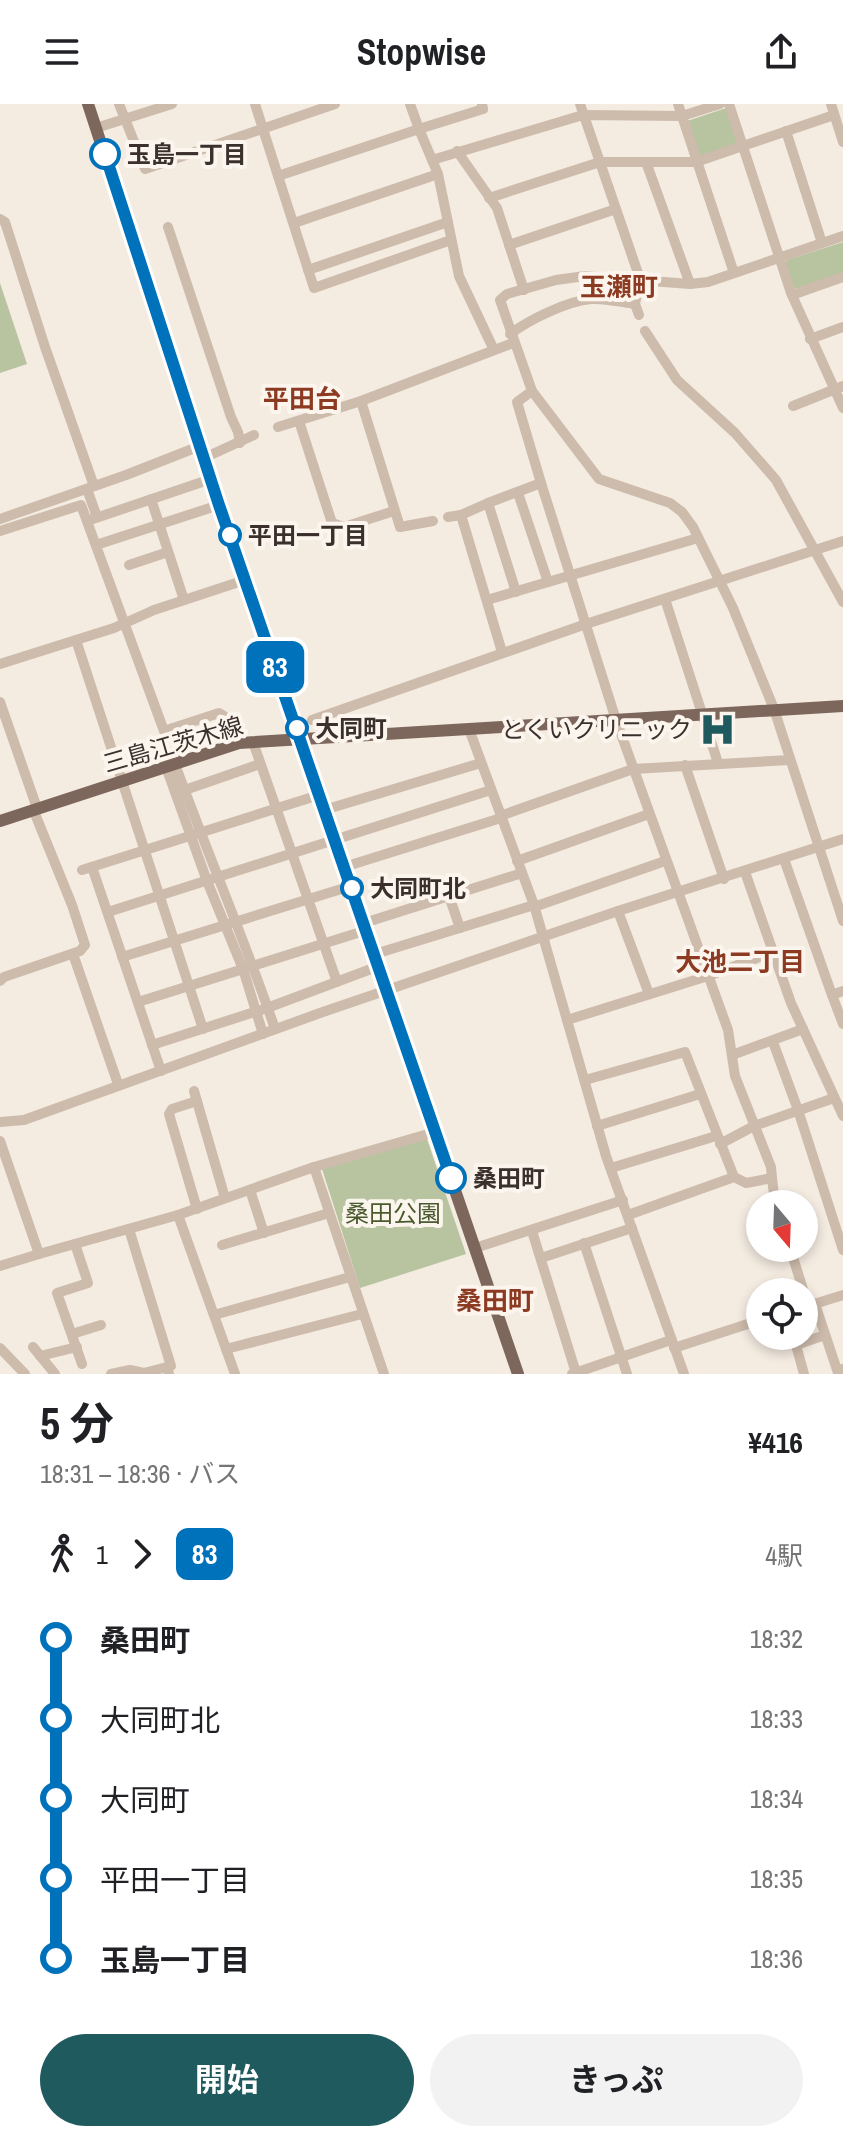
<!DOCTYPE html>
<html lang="ja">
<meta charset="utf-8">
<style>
:root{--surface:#fff;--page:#f2f2f2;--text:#202124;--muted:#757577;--accent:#1f5a5e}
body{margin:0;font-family:"Archivo Narrow","Noto Sans JP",sans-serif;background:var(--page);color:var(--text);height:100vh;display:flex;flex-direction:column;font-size:30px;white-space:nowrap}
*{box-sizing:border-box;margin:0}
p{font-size:26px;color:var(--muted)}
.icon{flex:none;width:44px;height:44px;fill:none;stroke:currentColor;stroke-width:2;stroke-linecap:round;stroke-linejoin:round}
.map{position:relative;height:1270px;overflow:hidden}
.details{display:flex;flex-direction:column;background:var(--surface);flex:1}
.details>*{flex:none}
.badge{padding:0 16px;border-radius:12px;font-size:28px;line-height:52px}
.needle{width:52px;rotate:161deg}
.controls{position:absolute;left:746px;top:1086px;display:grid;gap:16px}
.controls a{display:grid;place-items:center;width:72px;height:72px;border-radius:50%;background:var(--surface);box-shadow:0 4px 12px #0003;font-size:40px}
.map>.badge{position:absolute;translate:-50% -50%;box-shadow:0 0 0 4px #fff}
.legs{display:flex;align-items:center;gap:12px;height:88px;padding:0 40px;font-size:26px}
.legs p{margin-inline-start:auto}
.overview{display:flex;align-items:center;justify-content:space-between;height:136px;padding:0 40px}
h1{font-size:44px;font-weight:700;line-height:60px}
.action{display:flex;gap:16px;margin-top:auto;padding:16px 40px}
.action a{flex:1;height:92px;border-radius:48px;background:var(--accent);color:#fff;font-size:32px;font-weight:700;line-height:92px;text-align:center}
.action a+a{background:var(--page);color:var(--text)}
ul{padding:0 40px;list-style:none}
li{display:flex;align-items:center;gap:28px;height:80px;font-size:30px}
li i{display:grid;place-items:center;width:12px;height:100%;margin:0 10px;background:currentColor}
li i::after{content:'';width:20px;height:20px;margin:-10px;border:6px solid;border-radius:50%;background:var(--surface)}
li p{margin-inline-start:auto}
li:first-child i{background:linear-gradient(#0000 50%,currentColor 0)}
li:last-child i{background:linear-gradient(currentColor 50%,#0000 0)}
header{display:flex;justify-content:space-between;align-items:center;height:104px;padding:0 40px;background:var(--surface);font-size:36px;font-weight:700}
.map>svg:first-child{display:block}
.green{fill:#b8c4a0}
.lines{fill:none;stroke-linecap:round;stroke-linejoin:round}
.minor{stroke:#cdbbac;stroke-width:10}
.major{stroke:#7d675c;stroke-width:12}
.line-1-casing{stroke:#fff;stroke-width:18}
.line-1{stroke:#0072bc;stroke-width:12}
.stop-1-dot{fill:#fff;stroke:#0072bc;stroke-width:4}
.labels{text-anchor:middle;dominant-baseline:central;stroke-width:8;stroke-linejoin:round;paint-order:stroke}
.stop-label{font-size:24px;font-weight:bold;fill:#3b302b;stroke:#fbf5ee;text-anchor:start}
.poi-label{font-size:24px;fill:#3b302b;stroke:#fbf5ee;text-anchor:end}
.street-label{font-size:24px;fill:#3b302b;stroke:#fbf5ee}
.park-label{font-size:24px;fill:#4a5a2e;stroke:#fbf5ee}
.neighbourhood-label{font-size:26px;font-weight:bold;fill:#8c3b22;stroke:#fbf5ee}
</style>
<header><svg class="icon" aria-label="menu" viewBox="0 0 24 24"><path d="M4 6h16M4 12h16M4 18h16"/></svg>Stopwise<svg class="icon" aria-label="share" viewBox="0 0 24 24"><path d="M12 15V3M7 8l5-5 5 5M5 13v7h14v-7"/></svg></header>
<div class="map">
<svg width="843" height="1270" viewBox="0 0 843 1270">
<rect width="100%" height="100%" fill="#f4ebe1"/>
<g class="green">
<path d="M726,4L739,42L697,56L684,18Z"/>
<path d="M843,138V170L797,185L793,183L785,160L787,156Z"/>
<path d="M0,179L27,260L0,269Z"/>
<path d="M426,1032L466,1150L360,1184L322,1065Z"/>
</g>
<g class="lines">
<g class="minor">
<path d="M119,0L145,65L335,0"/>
<path d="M255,0L278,72"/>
<path d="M410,0L419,25L483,5L482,0"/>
<path d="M580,0L640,175L635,200L639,211"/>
<path d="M678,0L734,169"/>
<path d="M729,0L791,189L843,304"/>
<path d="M831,0L843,38"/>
<path d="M96,24L172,0"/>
<path d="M786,27L822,139"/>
<path d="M457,47L497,104L524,186"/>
<path d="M432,56L583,11L682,12L720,0"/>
<path d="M646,58L690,180"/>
<path d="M489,94L600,58H696L834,11"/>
<path d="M0,115L5,118L45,243L94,382"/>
<path d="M294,119L438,70"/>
<path d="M168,123L231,313L238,328L240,339"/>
<path d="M843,132L708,178L690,180L585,172L556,176L507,190L500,196L532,287L599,375L670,399L682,408L693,423L733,504L774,605L843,817"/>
<path d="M451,136L314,184L278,72L419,25L438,70L459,172L494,246"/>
<path d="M509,141L616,105"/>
<path d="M308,166L448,118"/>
<path d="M792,191L843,173"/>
<path d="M645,227L677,276L735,329L776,376L843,498"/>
<path d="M510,230C529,216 567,197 591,195C605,194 620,198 635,200"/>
<path d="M810,235L843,223"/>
<path d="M361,297L400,423L433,417"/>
<path d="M793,302L843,282"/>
<path d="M299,317L332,419L344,423L394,407"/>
<path d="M278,323L361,297L513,239"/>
<path d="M204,354L254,331"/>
<path d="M541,379L616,616L728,926L735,972L771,1063L772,1074L746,1079L734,1073L628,1111"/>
<path d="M87,385L97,413"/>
<path d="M518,389L548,478"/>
<path d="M151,395L184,496"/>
<path d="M488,399L541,379L517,298L532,287"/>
<path d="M461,411L502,548"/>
<path d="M448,413L461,411L488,399L516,488"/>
<path d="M0,415L126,371L200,342"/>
<path d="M87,417L211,375"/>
<path d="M0,427L81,401L164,627L173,624"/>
<path d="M96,441L219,401"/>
<path d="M129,461L168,448"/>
<path d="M665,495L718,659"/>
<path d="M487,496L698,434"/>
<path d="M76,536L203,925"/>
<path d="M0,560L114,524L154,506L245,476"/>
<path d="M0,598L37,704"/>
<path d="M312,616L586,520L843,437"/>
<path d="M469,625L534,801L606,1052L684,1270"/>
<path d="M253,638L337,878"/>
<path d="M185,656L173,624L219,609L224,612L235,641"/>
<path d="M175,660C207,749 245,836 275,925"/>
<path d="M685,661L724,775"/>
<path d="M166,663L207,777L243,865L263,930"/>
<path d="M179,688L260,660"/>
<path d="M324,706L481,659"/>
<path d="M500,712L633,665L790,656"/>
<path d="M784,755L832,891L843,887"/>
<path d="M517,757L649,710"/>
<path d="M92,763L161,967"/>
<path d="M344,763L501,714"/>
<path d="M82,766L319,691"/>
<path d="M745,768L791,899L843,1012"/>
<path d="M449,792L460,824"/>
<path d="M534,803L665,757"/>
<path d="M618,807L649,890"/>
<path d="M108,808L491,686"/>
<path d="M364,819L522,769"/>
<path d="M73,850L118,980"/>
<path d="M375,850L534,801"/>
<path d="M122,853L351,782"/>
<path d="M0,877L4,873L80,847L85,841L72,801L33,705"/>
<path d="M832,891L843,920"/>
<path d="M138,898L367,826"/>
<path d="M567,916L708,872L773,848"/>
<path d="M773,938L798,1006L843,1146"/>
<path d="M152,941L267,904L379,862"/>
<path d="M732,951L803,925"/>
<path d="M585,976L685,948L734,1073"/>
<path d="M194,987L225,1094"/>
<path d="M197,997L172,1005L169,1010L197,1105"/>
<path d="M0,1018L24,1016L320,909L618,807L843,735"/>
<path d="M597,1022L700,990"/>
<path d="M0,1037L39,1150L178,1111L314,1063L435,1028"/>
<path d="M720,1040L754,1022L834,994"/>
<path d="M314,1063L384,1270"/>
<path d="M611,1064L716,1032"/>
<path d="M772,1074L775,1100"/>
<path d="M250,1086L264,1129"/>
<path d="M178,1111L235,1270"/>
<path d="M129,1125L171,1262L167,1263L169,1270"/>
<path d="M532,1127L576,1269"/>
<path d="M584,1139L627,1270"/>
<path d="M75,1140L88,1179L57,1189L82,1260"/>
<path d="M222,1141L329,1109"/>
<path d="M475,1144L623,1096"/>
<path d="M790,1144L808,1201"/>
<path d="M541,1154L632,1124"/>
<path d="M0,1162L39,1150"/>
<path d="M815,1200L837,1266L843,1265"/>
<path d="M811,1201L843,1191"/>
<path d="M214,1211L350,1173"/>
<path d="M72,1230L101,1221"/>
<path d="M33,1243L55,1270"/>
<path d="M0,1244L25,1270"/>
<path d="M674,1244L760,1216"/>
<path d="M226,1245L362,1210"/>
<path d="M40,1252L77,1243"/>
<path d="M111,1270L130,1266L144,1269L167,1263"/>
<path d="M572,1270L671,1236"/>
<path d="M804,1270L796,1241L825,1231"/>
</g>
<g class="major">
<path d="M88,0L211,375L518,1270"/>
<path d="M0,717L239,639L843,602"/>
</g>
</g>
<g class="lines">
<defs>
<path id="line-1" d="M105,50L219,401L451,1074"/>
</defs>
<use href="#line-1" class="line-1-casing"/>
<use href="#line-1" class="line-1"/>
</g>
<defs>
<symbol id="hospital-bare" viewBox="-9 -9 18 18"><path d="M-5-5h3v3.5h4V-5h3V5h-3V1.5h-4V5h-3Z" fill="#1f5a5e" stroke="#fbf5ee" stroke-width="2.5" paint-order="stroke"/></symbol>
</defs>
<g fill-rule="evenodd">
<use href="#hospital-bare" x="692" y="600" width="51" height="51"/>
</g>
<g class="stop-1-dot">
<circle cx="105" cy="50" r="14"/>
<circle cx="230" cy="431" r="10"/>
<circle cx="297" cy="624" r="10"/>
<circle cx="352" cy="784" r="10"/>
<circle cx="451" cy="1074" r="14"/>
</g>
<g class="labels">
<g class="stop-label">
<text x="127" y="50">玉島一丁目</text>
<text x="248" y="431">平田一丁目</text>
<text x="315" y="624">大同町</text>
<text x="370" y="784">大同町北</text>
<text x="473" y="1074">桑田町</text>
</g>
<g class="poi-label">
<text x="692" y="625">とくいクリニック</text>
</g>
<g class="street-label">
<text transform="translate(173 640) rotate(-16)">三島江茨木線</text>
</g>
<g class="park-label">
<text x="393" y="1109">桑田公園</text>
</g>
<g class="neighbourhood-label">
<text x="619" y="182">玉瀬町</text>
<text x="302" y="294">平田台</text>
<text x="740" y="857">大池二丁目</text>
<text x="495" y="1196">桑田町</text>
</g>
</g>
</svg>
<div class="controls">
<a><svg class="needle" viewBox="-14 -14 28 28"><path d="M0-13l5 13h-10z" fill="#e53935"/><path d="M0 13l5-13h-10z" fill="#757577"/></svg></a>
<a><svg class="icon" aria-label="locate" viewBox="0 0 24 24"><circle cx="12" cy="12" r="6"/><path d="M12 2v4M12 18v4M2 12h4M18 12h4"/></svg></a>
</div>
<b class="badge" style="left:275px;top:563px;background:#0072bc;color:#fff">83</b>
</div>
<section class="details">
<div class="overview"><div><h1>5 分</h1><p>18:31 – 18:36 · バス</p></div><b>¥416</b></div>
<div class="legs"><svg class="icon" aria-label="walk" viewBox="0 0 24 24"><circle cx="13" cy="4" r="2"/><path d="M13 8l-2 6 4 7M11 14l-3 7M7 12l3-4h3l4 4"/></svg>1<svg class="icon" aria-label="forward" viewBox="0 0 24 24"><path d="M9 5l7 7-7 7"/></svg><b class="badge" style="background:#0072bc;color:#fff">83</b><p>4駅</p></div>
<ul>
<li><i style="color:#0072bc"></i><b>桑田町</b><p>18:32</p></li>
<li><i style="color:#0072bc"></i><span>大同町北</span><p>18:33</p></li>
<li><i style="color:#0072bc"></i><span>大同町</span><p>18:34</p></li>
<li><i style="color:#0072bc"></i><span>平田一丁目</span><p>18:35</p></li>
<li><i style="color:#0072bc"></i><b>玉島一丁目</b><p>18:36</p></li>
</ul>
<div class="action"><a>開始</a><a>きっぷ</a></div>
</section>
